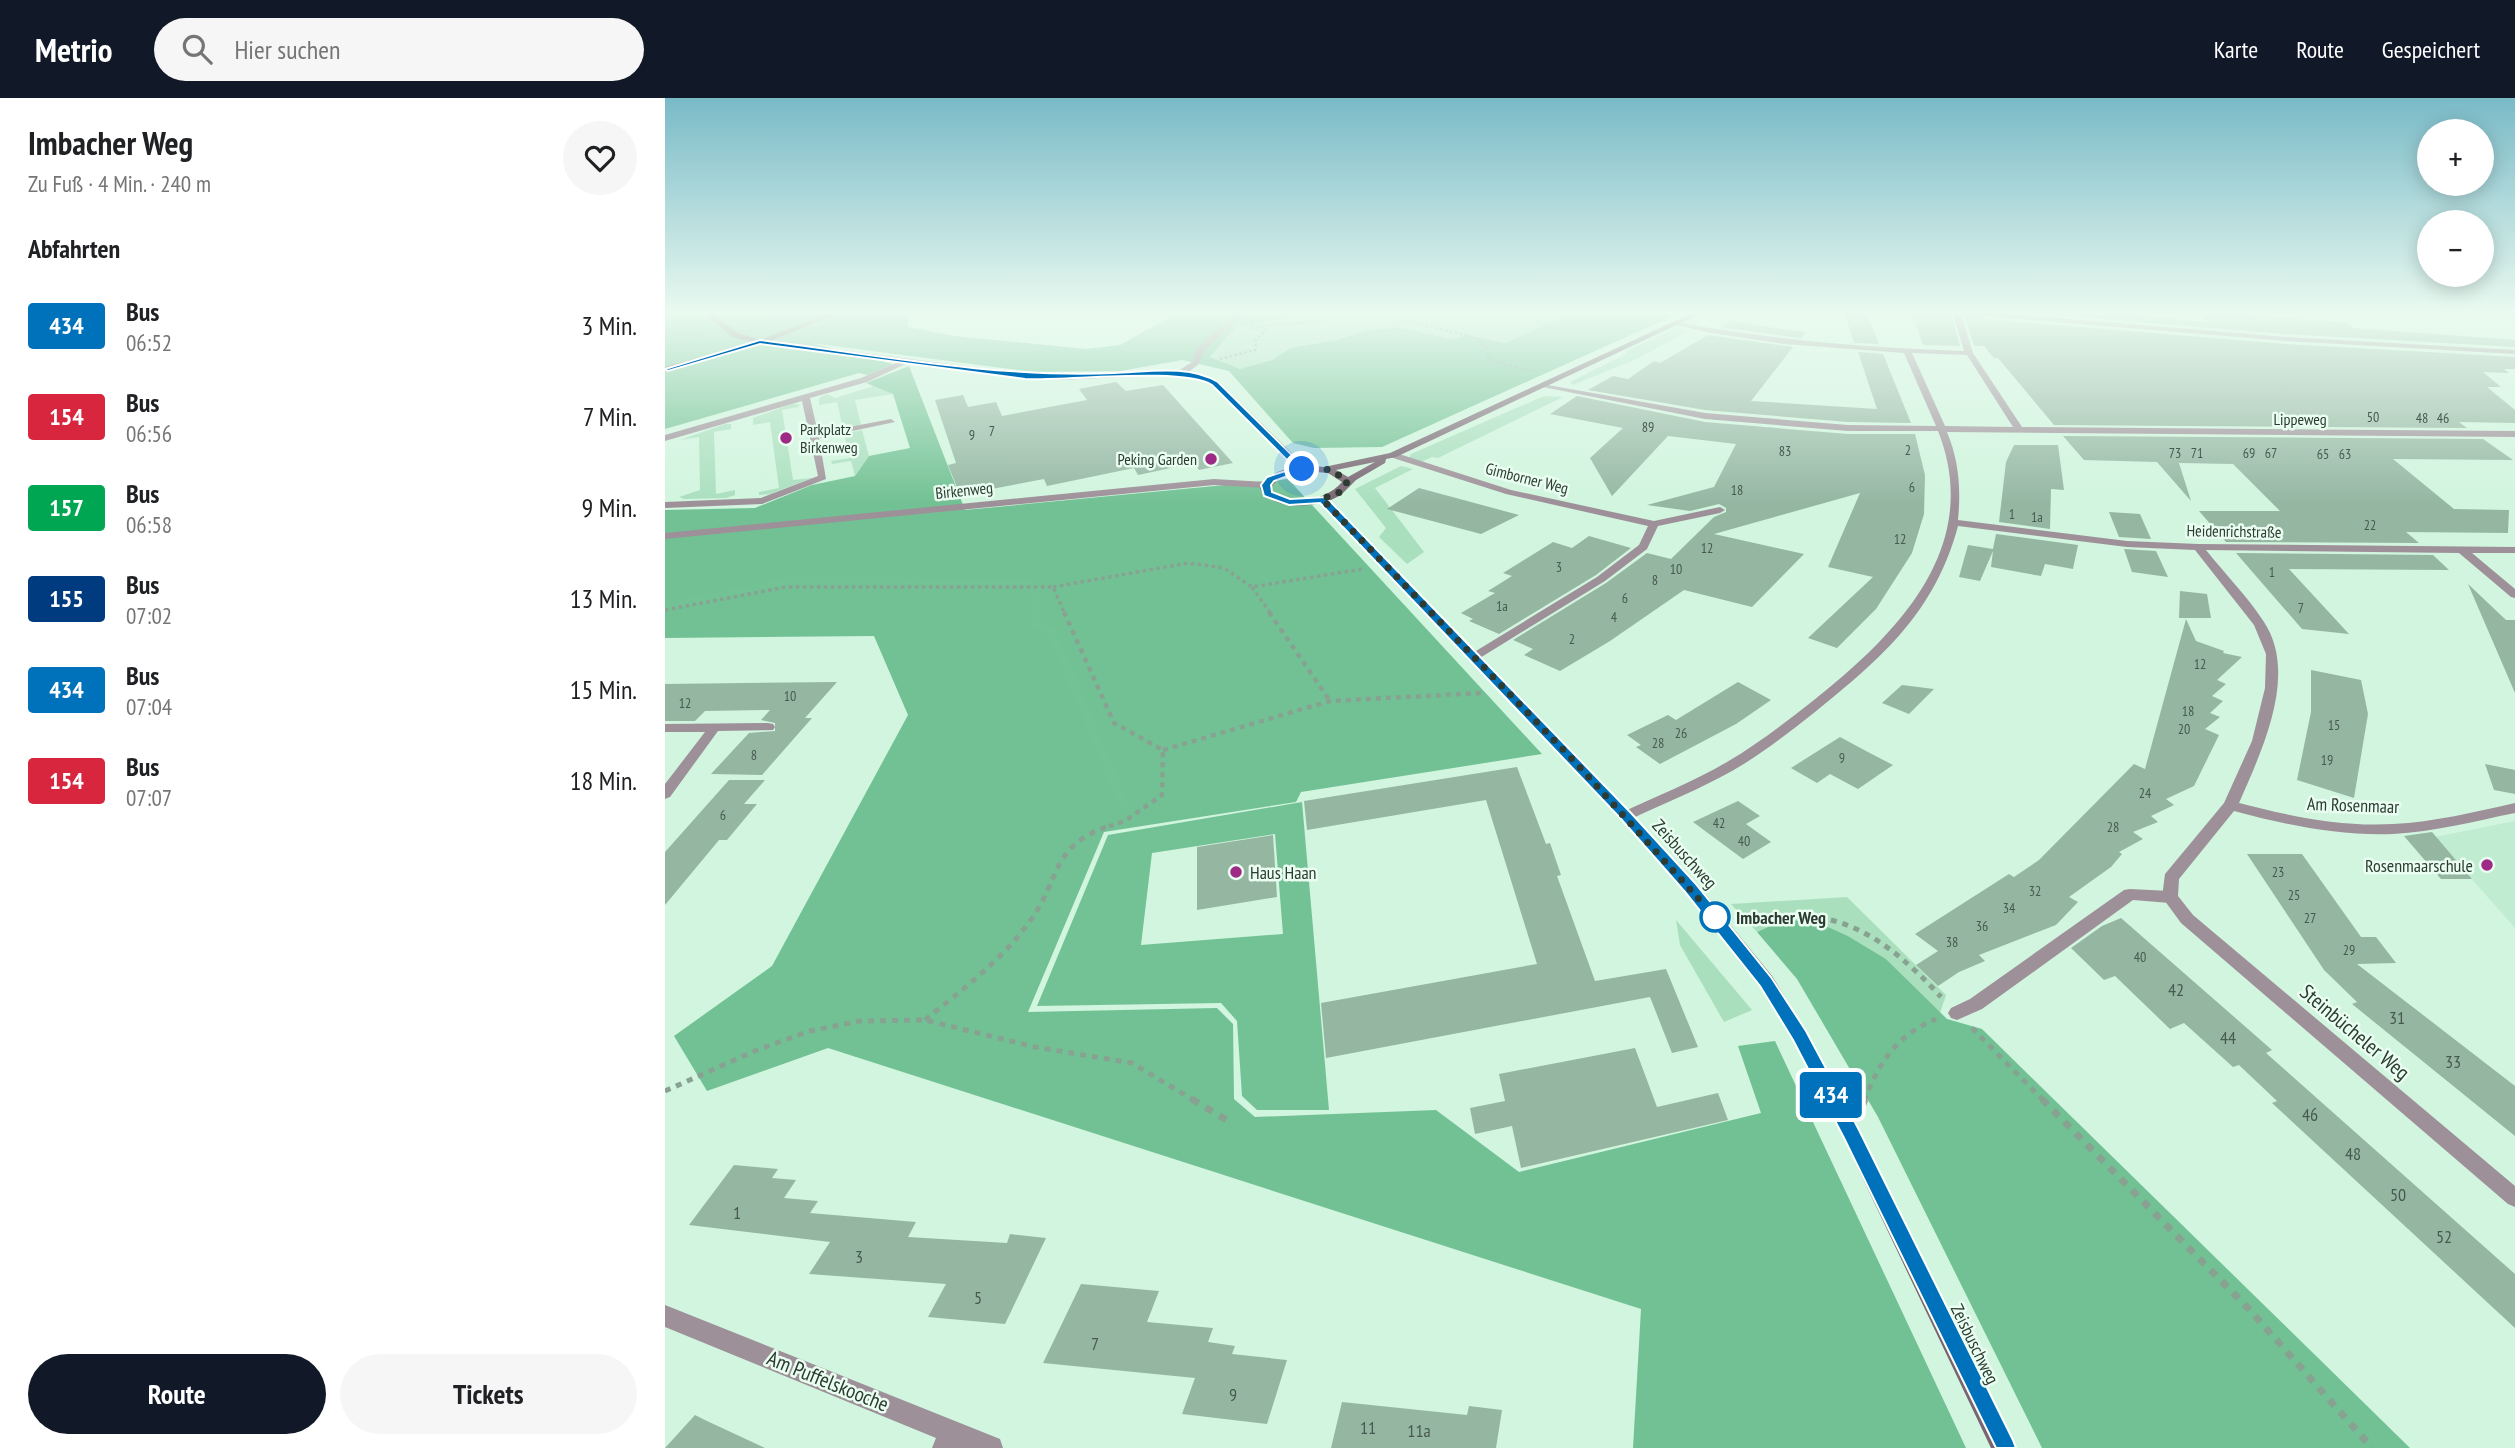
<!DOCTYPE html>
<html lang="de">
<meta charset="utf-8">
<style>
:root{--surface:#fff;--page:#f6f6f6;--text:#202124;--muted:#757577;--accent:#111827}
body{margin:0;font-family:"PT Sans Narrow",sans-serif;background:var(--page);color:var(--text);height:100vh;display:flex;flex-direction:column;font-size:26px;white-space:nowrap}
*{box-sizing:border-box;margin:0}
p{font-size:23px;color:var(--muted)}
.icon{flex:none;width:38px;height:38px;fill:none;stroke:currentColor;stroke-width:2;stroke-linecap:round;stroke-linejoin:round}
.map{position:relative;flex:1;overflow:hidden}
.details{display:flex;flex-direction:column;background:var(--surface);width:665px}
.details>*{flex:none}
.badge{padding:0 14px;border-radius:5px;font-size:24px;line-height:46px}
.fabs{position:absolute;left:1752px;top:21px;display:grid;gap:14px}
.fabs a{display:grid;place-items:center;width:77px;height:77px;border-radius:50%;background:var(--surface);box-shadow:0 4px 18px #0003;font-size:35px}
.you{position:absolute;width:35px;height:35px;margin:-18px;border:5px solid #fff;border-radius:50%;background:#1a73e8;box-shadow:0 0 0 10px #1a73e833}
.map>.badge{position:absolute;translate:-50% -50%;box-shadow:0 0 0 4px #fff}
h2{padding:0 28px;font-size:26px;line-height:63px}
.round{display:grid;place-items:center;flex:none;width:74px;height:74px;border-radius:37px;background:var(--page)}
.head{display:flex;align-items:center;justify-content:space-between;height:119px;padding:0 28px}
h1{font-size:33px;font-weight:700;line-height:52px}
.cta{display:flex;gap:14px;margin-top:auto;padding:14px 28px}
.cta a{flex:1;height:80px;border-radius:42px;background:var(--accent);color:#fff;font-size:28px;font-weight:700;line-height:80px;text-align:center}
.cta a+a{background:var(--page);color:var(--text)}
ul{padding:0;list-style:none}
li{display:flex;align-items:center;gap:21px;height:91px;padding:0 28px}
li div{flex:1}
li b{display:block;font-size:26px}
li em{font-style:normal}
li .badge{min-width:77px;font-weight:700;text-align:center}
header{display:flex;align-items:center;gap:42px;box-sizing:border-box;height:98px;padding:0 35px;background:var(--accent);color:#fff}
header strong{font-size:33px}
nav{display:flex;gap:38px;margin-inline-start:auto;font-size:24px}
.search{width:490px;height:63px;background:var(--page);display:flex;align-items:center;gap:18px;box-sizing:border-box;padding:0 24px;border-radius:38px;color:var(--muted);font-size:26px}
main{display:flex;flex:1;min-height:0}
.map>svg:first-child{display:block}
.built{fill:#c0ecd1}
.green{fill:#aadfbe}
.forest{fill:#72c194}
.water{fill:#73c295;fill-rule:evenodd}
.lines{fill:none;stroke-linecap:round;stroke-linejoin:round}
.stream-far1{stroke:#73c295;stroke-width:7}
.stream{stroke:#73c295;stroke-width:9}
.building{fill:#95b7a2}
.path-far4{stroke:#88a292;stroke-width:2.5;stroke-dasharray:2.5 2.5;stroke-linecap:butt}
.path-far3{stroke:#88a292;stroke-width:3.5;stroke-dasharray:3.5 3.5;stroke-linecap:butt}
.path-far2{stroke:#88a292;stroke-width:4.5;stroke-dasharray:5 5;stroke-linecap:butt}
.path-far1{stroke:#88a292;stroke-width:5;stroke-dasharray:6 6;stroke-linecap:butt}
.path{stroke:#88a292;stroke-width:7;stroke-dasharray:8 8;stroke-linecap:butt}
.lane{fill:#9e9099;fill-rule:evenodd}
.street{fill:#9e9099;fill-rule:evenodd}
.secondary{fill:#796572;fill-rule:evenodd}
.line{fill:#0072bc;stroke:#fff;stroke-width:2}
.walk{stroke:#2d3b33;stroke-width:7;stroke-dasharray:0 12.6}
.poi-dot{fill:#9e2a86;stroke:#e9fef0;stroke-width:2.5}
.stop-dot{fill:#fff;stroke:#0072bc;stroke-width:3.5}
.labels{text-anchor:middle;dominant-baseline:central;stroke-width:5;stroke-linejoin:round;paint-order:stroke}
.number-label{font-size:14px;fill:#475a4f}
.far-street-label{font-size:16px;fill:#2d3b33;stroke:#e9fef0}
.far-poi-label{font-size:16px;fill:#2d3b33;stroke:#e9fef0;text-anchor:start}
.street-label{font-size:18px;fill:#2d3b33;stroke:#e9fef0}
.poi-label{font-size:18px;fill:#2d3b33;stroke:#e9fef0;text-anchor:end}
.stop-label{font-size:18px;font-weight:bold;fill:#2d3b33;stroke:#e9fef0;text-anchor:start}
.near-number-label{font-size:18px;fill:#475a4f}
.near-street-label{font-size:21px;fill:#2d3b33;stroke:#e9fef0}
</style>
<header>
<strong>Metrio</strong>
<div class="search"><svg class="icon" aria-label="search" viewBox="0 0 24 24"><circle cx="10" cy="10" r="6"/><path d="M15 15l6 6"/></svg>Hier suchen</div>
<nav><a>Karte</a><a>Route</a><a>Gespeichert</a></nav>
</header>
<main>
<section class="details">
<div class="head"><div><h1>Imbacher Weg</h1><p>Zu Fuß · 4 Min. · 240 m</p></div><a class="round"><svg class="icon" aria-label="heart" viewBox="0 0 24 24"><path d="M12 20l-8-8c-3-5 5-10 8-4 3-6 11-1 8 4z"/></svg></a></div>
<h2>Abfahrten</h2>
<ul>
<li><span class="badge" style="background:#0072bc;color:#fff">434</span><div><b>Bus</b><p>06:52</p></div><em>3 Min.</em></li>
<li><span class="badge" style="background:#d7263d;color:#fff">154</span><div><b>Bus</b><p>06:56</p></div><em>7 Min.</em></li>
<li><span class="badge" style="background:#00a651;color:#fff">157</span><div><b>Bus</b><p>06:58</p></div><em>9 Min.</em></li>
<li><span class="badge" style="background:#003b80;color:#fff">155</span><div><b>Bus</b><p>07:02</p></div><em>13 Min.</em></li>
<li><span class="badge" style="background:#0072bc;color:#fff">434</span><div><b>Bus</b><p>07:04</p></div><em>15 Min.</em></li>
<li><span class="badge" style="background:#d7263d;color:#fff">154</span><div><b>Bus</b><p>07:07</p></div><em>18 Min.</em></li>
</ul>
<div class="cta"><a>Route</a><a>Tickets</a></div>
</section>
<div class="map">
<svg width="1850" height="1350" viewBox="0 0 1850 1350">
<rect width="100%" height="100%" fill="#d1f5de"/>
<path class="built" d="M1850,723V830L1770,739Z"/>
<g class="green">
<path d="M645,216H905L840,245L803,237L786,241L733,229L700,233L671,242L627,250L607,262L575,271L545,260L571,229Z"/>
<path d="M1009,231L1024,232L974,260L908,287L905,284L961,256V253Z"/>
<path d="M209,288L228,296L190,302L196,327L178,330L172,304L154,307V300L162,296L170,300Z"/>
<path d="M879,298L898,299L773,360L767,359L754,365L743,362L746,356Z"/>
<path d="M127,306H134V309L117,312L128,382L147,380L105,396L94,397V394L114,390L105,324L88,327V320Z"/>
<path d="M60,326H66V331L49,334L51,396L70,392V397L61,400L19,401L14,399L35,392L34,339L15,342Z"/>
<path d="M197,332L204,358L190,378L186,363L167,366L166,363L185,360L179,336Z"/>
<path d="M736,368L748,371L710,390L759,454L742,466L714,439L721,430L690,391Z"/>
<path d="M1182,799L1281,897L1275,915L1221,861L1183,838L1150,823L1118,822L1092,834L1066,806Z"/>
<path d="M1011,822L1087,912L1059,924L1015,847Z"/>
</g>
<g class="forest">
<path d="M0,216H243V229L289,238L421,251L455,247L511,216H645L571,229L545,259L575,271L607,262L626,250L671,242L700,233L733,229L786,241L803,237L840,245L905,216H1012L717,349L649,350L628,345L564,273L517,262L455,273L369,274L146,245L228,266L203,277L194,275L0,331Z"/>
<path d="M244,268L300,412L623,381L877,656L636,694L631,704L439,734L363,914L552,910L568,926L569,1001L590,1019L771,1012L854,1074L1096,1015L1073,948L1110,943L1301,1350H968L976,1211L163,950L42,993L9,938L107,868L243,617L209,538L0,540V412L90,410L147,387L190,378L204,358L245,350L228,296L201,285Z"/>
<path d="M1118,822L1150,823L1183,838L1221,861L1282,921L1317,931L1745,1350H1377L1213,1019L1132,881L1092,834Z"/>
</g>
<path class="water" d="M637,704L664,1012H592L577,998L572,923L556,905L372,908L443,737ZM610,736L618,836L476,847L487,755Z"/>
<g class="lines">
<g class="stream-far1">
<path d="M1,508L130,482L367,484"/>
<path d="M371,516L373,499"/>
</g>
<path class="stream" d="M371,514L370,524L388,537L459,707"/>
</g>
<g class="building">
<path d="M1180,216H1202L1214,246L1189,245Z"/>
<path d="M1247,216H1286L1295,248L1258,247Z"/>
<path d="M1299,216H1312L1318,221L1621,246L1850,259V271H1839L1844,275L1818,274L1836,289H1822L1850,312V325L1794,324L1802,330L1389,327L1333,260H1329L1319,248H1309Z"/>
<path d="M1376,216H1455L1541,224L1538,216H1557L1682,224L1688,230L1850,242V249L1621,236Z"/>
<path d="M1065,222L1109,230L1141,234L1136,240L1055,229Z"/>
<path d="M1043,237L1128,249L1086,303L1212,311L1193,254L1218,256L1246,325L1183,324L1040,312L923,292L948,278L963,281L989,263L995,265Z"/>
<path d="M451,284L461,293L498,287L568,365L534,372L529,365L473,377L469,370L382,388L379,381L295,397L283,367L291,365L270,302L298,297L303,309L331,304L337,318L422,302L414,291Z"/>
<path d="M912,298L1040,324L1183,336H1250L1260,377L1259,416L1247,455L1211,511L1172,550L1143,540L1208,479L1163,469L1195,395L1049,436L1139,456L1087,509L1019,492L945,543L895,573L859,557L868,551L848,542L941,485L982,455L1006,461L1049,419L1061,414V410L1054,406L1025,413L982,407L1049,389L1071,346L1003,338L947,398L925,360L958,330L885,316Z"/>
<path d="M1398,338L1818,341L1848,362L1728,361L1789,411L1844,412L1843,435L1741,434L1754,445L1561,444L1534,413H1615L1568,366L1514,365L1526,403L1492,364L1419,362Z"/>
<path d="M1349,347H1393L1399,392L1386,391L1385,431L1334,424L1341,364Z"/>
<path d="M754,390L854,417L816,436L722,411Z"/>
<path d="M1444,414L1475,416L1486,441L1454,439Z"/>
<path d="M1331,436L1413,447L1408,471L1380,466L1376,478L1326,469L1328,453L1315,483L1294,479L1303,447L1328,451Z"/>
<path d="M924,438L966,450L931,477L834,536L804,523L808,521L796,515L830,495L823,493L847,478L838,475L888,444L907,450Z"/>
<path d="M1459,451L1491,453L1503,479L1467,474Z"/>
<path d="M1571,455L1768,457L1784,472L1624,471L1684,536L1637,531Z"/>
<path d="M1803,486L1841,522H1850V595Z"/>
<path d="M1515,493L1542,496L1546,520H1514Z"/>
<path d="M1521,521L1531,543L1559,553L1558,555L1577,559L1552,582L1561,586L1547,598L1558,603L1545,615L1555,619L1540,631L1554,637L1529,688L1501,701L1509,707L1486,718L1493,724L1468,734L1478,741L1454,754L1457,756L1446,769L1404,799L1413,804L1391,827L1314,857L1320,863L1294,874L1273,888L1251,867L1273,853L1250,836L1344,776L1349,779L1374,762L1469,666L1480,671Z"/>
<path d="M1646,572L1696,582L1703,616L1689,700L1632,682L1646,614Z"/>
<path d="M172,584L140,620H147L97,677L46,676L84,635L110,633V625L96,622L105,612L40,613L30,623H0V586Z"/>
<path d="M1073,584L1106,602L1071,626L995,666L971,649L976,647L962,637L1003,617L1011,622Z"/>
<path d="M1237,587L1269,591L1244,616L1217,605Z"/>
<path d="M1175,639L1201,653L1228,667L1193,691L1165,676L1152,685L1126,670Z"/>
<path d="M1820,666L1850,672V696L1829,692Z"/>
<path d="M852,669L881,746L885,745L896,777L892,778L930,883L1001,871L1033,949L1007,955L985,899L661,960L656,905L872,866L821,702L642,732L639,703Z"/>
<path d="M64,682H100L79,706H92L62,742H54L0,807V754Z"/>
<path d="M1073,703L1095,718L1081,726L1106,744L1078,761L1028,724Z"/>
<path d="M1767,734L1807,781H1776L1739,738Z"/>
<path d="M608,737L612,799L532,812V749Z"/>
<path d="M1582,756H1637L1696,839H1711L1731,865L1692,866L1850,988V1038L1687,906L1692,904L1659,872Z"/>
<path d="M1456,820L1607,952L1601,955L1850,1176V1230L1607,1005L1612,1003L1574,967L1568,969L1519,925L1505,931L1450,878L1439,882L1406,850L1437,828Z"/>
<path d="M970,950L992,1009L1053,995L1063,1022L856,1070L847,1028L810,1036L805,1010L840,1003L834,976Z"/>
<path d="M69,1067L113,1071L107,1080L131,1082L119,1100L153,1103L145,1115L251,1124L243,1139L342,1145L345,1136L381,1140L340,1226L263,1219L281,1186L144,1176L165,1144L24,1127Z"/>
<path d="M416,1186L494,1193L482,1224L548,1230L543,1244L570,1248L567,1256L622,1262L602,1326L517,1316L530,1280L378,1265Z"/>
<path d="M677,1304L802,1317L804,1308L837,1312L831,1350H666Z"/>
<path d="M30,1317L42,1323L100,1350H0Z"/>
</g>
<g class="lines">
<g class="path-far4">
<path d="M712,216L809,239L822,251L824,262L866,273"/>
<path d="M1845,216L1850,220"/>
<path d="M657,221L672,216"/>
<path d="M586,230L712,216"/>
<path d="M0,234L41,238"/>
<path d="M23,236L36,234"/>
<path d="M555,261L590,252L591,241L603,230"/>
</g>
<g class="path-far3">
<path d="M388,489L523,465L559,470L587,489L697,471"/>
<path d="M587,489L606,516"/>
<path d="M0,512L121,489H388L400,516"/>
</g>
<g class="path-far2">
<path d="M399,514L449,625L498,652L497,697L460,723L439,730"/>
<path d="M604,514L665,603"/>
<path d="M498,652L665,603L816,595"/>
</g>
<g class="path-far1">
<path d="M1083,826C1166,800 1222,840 1276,899"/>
<path d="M260,922C297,892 337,862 365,823C396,781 385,748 444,728"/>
<path d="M1307,930L1379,1003"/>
<path d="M0,993L92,952L145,933L195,923L260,922L370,949L467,965L530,1003"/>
<path d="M1199,1003C1214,964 1232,937 1271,921"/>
</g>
<g class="path">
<path d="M527,1001L563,1023"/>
<path d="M1377,1001L1584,1211L1707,1350"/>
<path d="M1198,1006L1200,1001"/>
</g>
<g class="lane">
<path d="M240,261L247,263L202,284L145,300L153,335L226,321L230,324L154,340L161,381L97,406L0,410V404L96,400L153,378L137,303L0,343V337L196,280Z"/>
<path d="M1465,791L1505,793L1511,795L1513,799L1511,803L1505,805L1468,802L1317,911L1292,922L1286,920L1283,915L1286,910L1305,901L1459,792Z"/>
</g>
<g class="street">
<path d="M570,216H578L539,253L533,267L519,277H513V273L527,264L532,250Z"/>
<path d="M1288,216H1296L1308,255L1357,329L1850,333V339L1282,334C1294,363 1296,390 1293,422L1462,443L1533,446L1850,449V455H1807L1850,491V500L1846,499L1794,455L1541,452C1560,476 1583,499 1599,524C1634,577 1596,654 1574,705C1624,718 1676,729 1728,726C1769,724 1810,714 1850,705V715C1810,723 1769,734 1728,736C1674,738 1621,727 1569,713L1514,781L1513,798L1528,817L1850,1088V1109L1843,1106L1516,825L1497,799L1500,776L1559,705L1587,643L1600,590L1601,556L1589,527L1530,452L1462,449L1293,428C1270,514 1217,560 1150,614C1123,635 1097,656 1067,673C1035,691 1000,705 966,721H956L954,718L956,715C991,698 1028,684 1062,664C1093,646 1121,624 1149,602C1232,536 1319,449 1273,333H1183L1040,321L873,288L877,286L1040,315L1183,327L1271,328L1239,255L1120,246L1047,235L1007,226L1011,224C1107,242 1202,250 1299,253ZM1247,255L1302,257L1348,329L1280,328Z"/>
<path d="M1314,216H1344L1621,239L1850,252V256L1621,243L1318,218Z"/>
<path d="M728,354L846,392L989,423L1055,409L1060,412L1055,415L993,428L982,451L940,483L810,563L806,562L804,559L806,556L932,479L974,447L983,428L841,396L725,359L723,357Z"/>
<path d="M549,381L601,384L606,387L601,390L549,387L0,441V435Z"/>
<path d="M103,625L108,626L110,629L108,632L53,633L5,699L0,701V686L40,634H0V626Z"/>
<path d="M0,1207L335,1341L338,1350H267L271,1340L0,1229Z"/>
</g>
<path class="secondary" d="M40,216H48L73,235L95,242L162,216H173L105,243L361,276L395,278L496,273L531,275L553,283L639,367L659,369L725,355L1025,216H1035L731,359L721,361L720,365L691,382L676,397L664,403L966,715L1032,786L1107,878L1140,932L1193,1030L1351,1350H1326L1179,1041L1127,941L1095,888L1020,794L956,721L655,405C633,410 610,410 595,391C603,377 614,372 630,369L547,287L527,279L496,277L395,282L361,280L95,246L0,273V269L87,244L67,239ZM710,364L683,379L671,372ZM640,373L663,375L677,384C661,403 623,411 605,391C613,378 626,375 640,373Z"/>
</g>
<linearGradient id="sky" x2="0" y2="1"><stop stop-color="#79bac7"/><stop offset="0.53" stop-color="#eafaf0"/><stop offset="1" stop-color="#eafaf0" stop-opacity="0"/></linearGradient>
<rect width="1850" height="405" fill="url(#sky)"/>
<path class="line" d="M95,242C212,257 330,280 449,275C482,274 523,266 553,284L641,371L609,383L606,387L607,394L625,401L661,399L966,715L1031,786L1106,879L1141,933L1193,1030L1348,1342L1351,1350H1331L1179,1040L1128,942L1095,888L1020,794L956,721L655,405L624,407L599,398L596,387L602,379L630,370L547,287C517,269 403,283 360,281L95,246L3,273L0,271Z"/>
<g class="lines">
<path class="walk" d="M637,371H661L680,380L682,384L675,394L657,401L911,665L1050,819"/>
</g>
<g class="poi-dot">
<circle cx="121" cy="340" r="7"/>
<circle cx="546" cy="361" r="7"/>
<circle cx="1822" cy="767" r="7"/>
<circle cx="571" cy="774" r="7"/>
</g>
<circle class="stop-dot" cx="1050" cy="819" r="14"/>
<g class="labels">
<g class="number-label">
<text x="1708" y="319">50</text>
<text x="1757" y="320">48</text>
<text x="1778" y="320">46</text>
<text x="983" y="329">89</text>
<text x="327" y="333">7</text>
<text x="307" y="337">9</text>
<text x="1243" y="352">2</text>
<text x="1120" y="353">83</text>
<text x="1510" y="355">73</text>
<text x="1532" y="355">71</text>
<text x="1584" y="355">69</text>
<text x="1606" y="355">67</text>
<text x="1658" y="356">65</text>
<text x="1680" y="356">63</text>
<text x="1247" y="389">6</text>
<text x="1072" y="392">18</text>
<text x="1347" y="416">1</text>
<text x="1372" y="419">1a</text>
<text x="1705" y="427">22</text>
<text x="1235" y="441">12</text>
<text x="1042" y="450">12</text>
<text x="894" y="469">3</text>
<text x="1011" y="471">10</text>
<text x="1607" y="474">1</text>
<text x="990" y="482">8</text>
<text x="960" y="500">6</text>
<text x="837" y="508">1a</text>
<text x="1636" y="510">7</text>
<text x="949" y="519">4</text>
<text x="907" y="541">2</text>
<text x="1535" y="566">12</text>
<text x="125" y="598">10</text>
<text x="20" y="605">12</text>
<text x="1523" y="613">18</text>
<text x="1669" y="627">15</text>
<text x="1519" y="631">20</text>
<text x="1016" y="635">26</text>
<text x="993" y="645">28</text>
<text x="89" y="657">8</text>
<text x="1177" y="660">9</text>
<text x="1662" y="662">19</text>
<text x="1480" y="695">24</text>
<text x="58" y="717">6</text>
<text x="1054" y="725">42</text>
<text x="1448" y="729">28</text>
<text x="1079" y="743">40</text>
<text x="1613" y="774">23</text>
<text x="1370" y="793">32</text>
<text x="1629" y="797">25</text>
<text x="1344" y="810">34</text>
<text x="1645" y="820">27</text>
<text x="1317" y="828">36</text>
<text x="1287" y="844">38</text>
<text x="1684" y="852">29</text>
<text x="1475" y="859">40</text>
</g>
<g class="far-street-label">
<text x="1635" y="321">Lippeweg</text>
<text transform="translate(862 380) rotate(14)">Gimborner Weg</text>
<text transform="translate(299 392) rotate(-6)">Birkenweg</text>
<text transform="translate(1569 433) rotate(1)">Heidenrichstraße</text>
</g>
<g class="far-poi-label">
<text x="135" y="331">Parkplatz<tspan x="135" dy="18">Birkenweg</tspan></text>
<text x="532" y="361" text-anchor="end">Peking Garden</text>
</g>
<g class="street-label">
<text transform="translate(1688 707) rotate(2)">Am Rosenmaar</text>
<text transform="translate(1020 756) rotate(48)">Zeisbuschweg</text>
<text transform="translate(1310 1246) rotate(64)">Zeisbuschweg</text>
</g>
<g class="poi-label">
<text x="1808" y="767">Rosenmaarschule</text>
<text x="585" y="774" text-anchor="start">Haus Haan</text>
</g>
<g class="stop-label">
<text x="1071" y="819">Imbacher Weg</text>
</g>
<g class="near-number-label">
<text x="1511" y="891">42</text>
<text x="1732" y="919">31</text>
<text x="1563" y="939">44</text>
<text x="1788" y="963">33</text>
<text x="1645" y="1016">46</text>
<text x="1688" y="1055">48</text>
<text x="1733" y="1096">50</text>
<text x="72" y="1114">1</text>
<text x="1779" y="1138">52</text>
<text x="194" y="1158">3</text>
<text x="313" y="1199">5</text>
<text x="430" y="1245">7</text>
<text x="568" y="1296">9</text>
<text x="703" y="1329">11</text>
<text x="754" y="1332">11a</text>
</g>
<g class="near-street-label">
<text transform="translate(1690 934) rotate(40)">Steinbücheler Weg</text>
<text transform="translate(163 1283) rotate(22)">Am Puffelskooche</text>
</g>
</g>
</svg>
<div class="fabs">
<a>+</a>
<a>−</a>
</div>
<div class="you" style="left:637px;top:371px"></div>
<b class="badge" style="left:1166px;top:997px;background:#0072bc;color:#fff">434</b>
</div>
</main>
